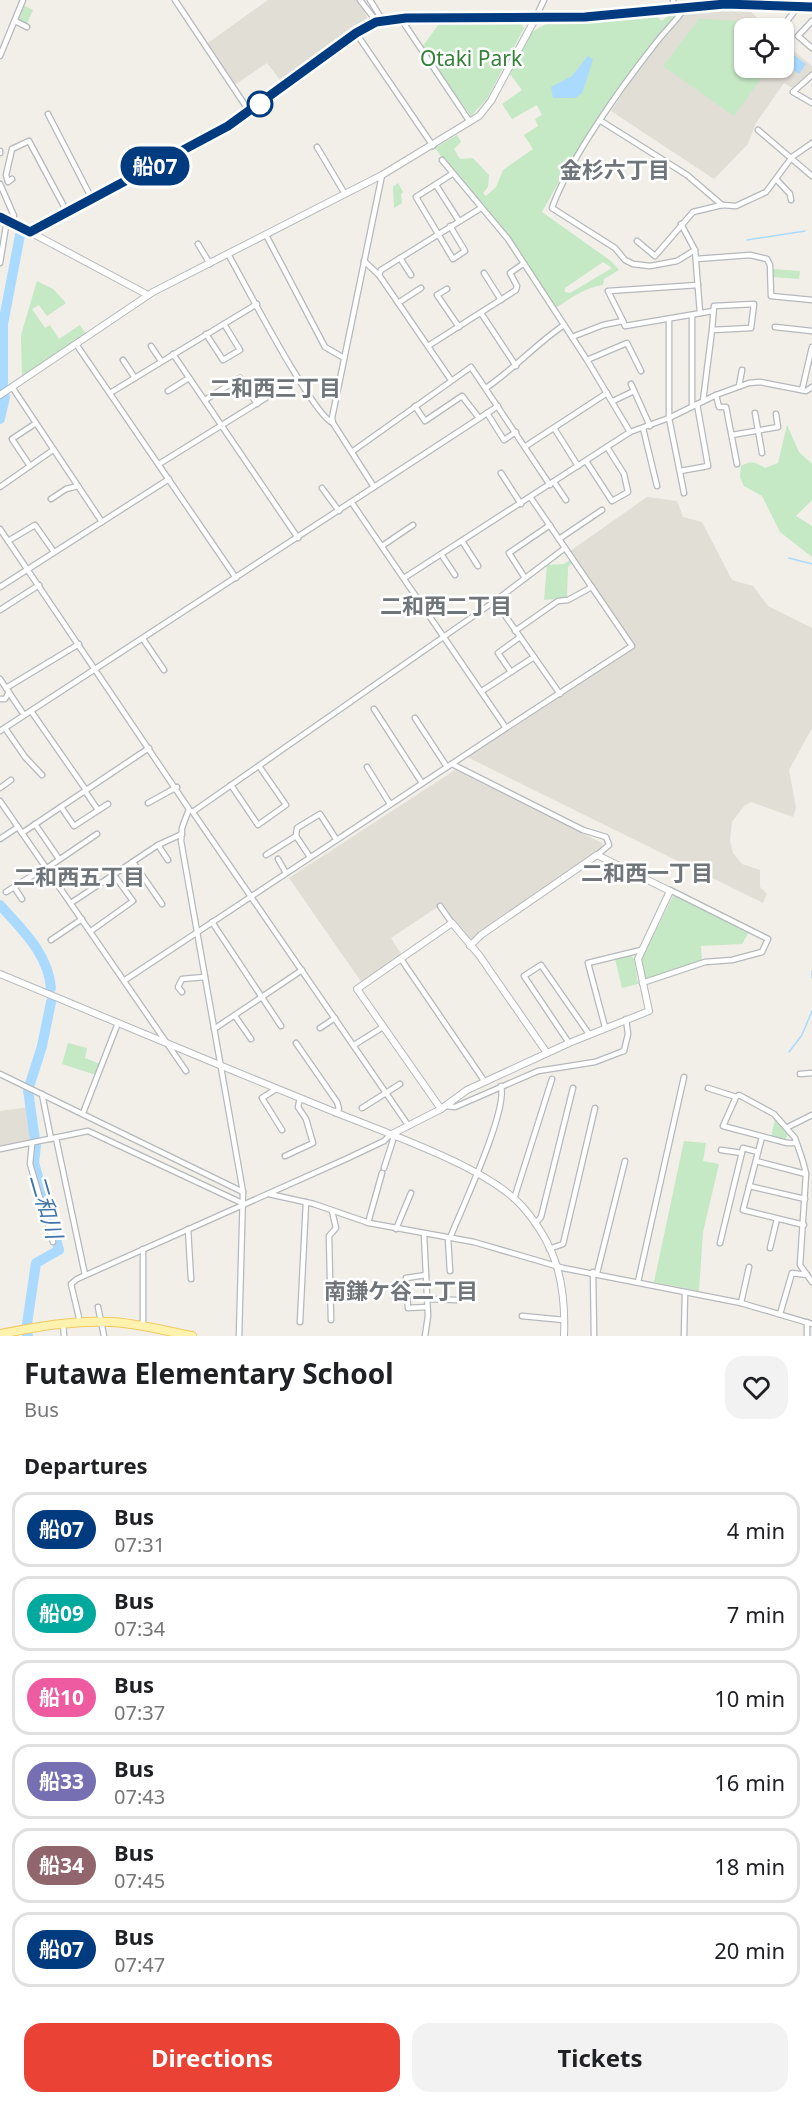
<!DOCTYPE html>
<meta charset="utf-8">
<style>
:root{--surface:#fff;--page:#f2f2f2;--text:#202124;--muted:#757577;--line:#e0e0e0;--accent:#ea4335}
body{margin:0;font-family:"Noto Sans","Noto Sans JP",sans-serif;background:var(--page);color:var(--text);height:100vh;display:flex;flex-direction:column;font-size:22px;white-space:nowrap}
*{box-sizing:border-box;margin:0}
p{font-size:20px;color:var(--muted)}
.icon{flex:none;width:33px;height:33px;fill:none;stroke:currentColor;stroke-width:2;stroke-linecap:round;stroke-linejoin:round}
.map{position:relative;height:1336px;overflow:hidden}
.details{display:flex;flex-direction:column;background:var(--surface);flex:1}
.details>*{flex:none}
.badge{padding:0 12px;border-radius:20px;font-size:21px;line-height:39px}
.controls{position:absolute;left:734px;top:18px;display:grid;gap:12px}
.controls a{display:grid;place-items:center;width:60px;height:60px;border-radius:12px;background:var(--surface);box-shadow:0 2px 4px #0004;font-size:30px}
.map>.badge{position:absolute;translate:-50% -50%;box-shadow:0 0 0 3px #fff}
h2{padding:0 24px;font-size:22px;line-height:54px}
.round{display:grid;place-items:center;flex:none;width:63px;height:63px;border-radius:18px;background:var(--page)}
.head{display:flex;align-items:center;justify-content:space-between;height:102px;padding:0 24px}
h1{font-size:28px;font-weight:700;line-height:45px}
.action{display:flex;gap:12px;margin-top:auto;padding:12px 24px}
.action a{flex:1;height:69px;border-radius:18px;background:var(--accent);color:#fff;font-size:24px;font-weight:700;line-height:69px;text-align:center}
.action a+a{background:var(--page);color:var(--text)}
ul{padding:0;list-style:none}
li{display:flex;align-items:center;gap:18px;height:75px;margin:0 12px 9px;padding:0 12px;border:3px solid var(--line);border-radius:18px}
li div{flex:1}
li b{display:block;font-size:22px}
li em{font-style:normal}
li .badge{min-width:66px;font-weight:700;text-align:center}
.map>svg:first-child{display:block}
.education{fill:#e1ded6}
.green{fill:#c5e8c5;fill-rule:evenodd}
.water{fill:#aadaff}
.lines{fill:none;stroke-linecap:round;stroke-linejoin:round}
.stream{stroke:#aadaff;stroke-width:1.5}
.river{stroke:#aadaff;stroke-width:10}
.minor-casing{stroke:#b5b8bc;stroke-width:7}
.tertiary-casing{stroke:#b5b8bc;stroke-width:8}
.secondary-casing{stroke:#b6babf;stroke-width:9}
.primary-casing{stroke:#f2c960;stroke-width:10}
.minor{stroke:#fff;stroke-width:4.5}
.tertiary{stroke:#fff;stroke-width:6}
.secondary{stroke:#fff;stroke-width:7}
.primary{stroke:#fff2af;stroke-width:8}
.line-casing{stroke:#fff;stroke-width:14}
.line{stroke:#003b80;stroke-width:9}
.stop-dot{fill:#fff;stroke:#003b80;stroke-width:3}
.labels{text-anchor:middle;dominant-baseline:central;stroke-width:5;stroke-linejoin:round;paint-order:stroke}
.park-label{font-size:21px;fill:#348238;stroke:#fff}
.neighbourhood-label{font-size:22px;font-weight:bold;fill:#70757a;stroke:#fff}
.water-label{font-size:22px;font-style:italic;fill:#4174aa;stroke:#fff}
</style>
<div class="map">
<svg width="812" height="1336" viewBox="0 0 812 1336">
<rect width="100%" height="100%" fill="#f1efe8"/>
<g class="education">
<path d="M268,0H358L368,19L281,81L267,63L233,86L205,45Z"/>
<path d="M719,10L750,11L768,28H744V68H783V42L812,66V72L793,88L784,83L756,123L748,144L714,179L611,111L648,56L684,13Z"/>
<path d="M647,497L677,501L683,517L702,522L732,580L753,586L768,606L812,628V728L789,770L796,808L793,817L751,802L744,806L732,822L730,841L733,853L742,864L760,870V887L767,894L763,903L467,757L635,646L570,551Z"/>
<path d="M455,770L602,843L603,847L471,940L468,941L442,904L391,938L402,955L362,983L289,878Z"/>
<path d="M29,1107L33,1141L0,1147V1111Z"/>
</g>
<g class="green">
<path d="M21,4L33,10L27,24L16,18Z"/>
<path d="M678,14L655,41L561,178L542,212L611,261L619,270L604,279L603,285C585,287 570,299 554,309L509,239L455,175L435,148L457,135L461,142L454,149L460,159L473,158L489,175L488,187L483,193L486,196L496,187L503,170L533,149L524,135L538,126L535,119L542,115L537,105L512,119L502,104L522,90L510,74L532,32L546,24L656,16L662,21L669,15ZM603,262L612,268L570,293L565,292V288Z"/>
<path d="M699,19L746,21L755,28H744V68H769L734,116L663,66Z"/>
<path d="M439,24H521L524,28L487,99L471,116L422,47Z"/>
<path d="M398,183L403,192L401,194L402,203L394,208L393,187Z"/>
<path d="M773,269L800,271L799,279L773,277Z"/>
<path d="M37,281L53,289L66,303L47,316L39,305L32,309L45,328L50,325L59,339L80,325L86,334L22,377L21,335Z"/>
<path d="M787,425L799,452L812,464V500L796,516L812,526V557L780,532L762,496L744,486L740,477L741,466C751,460 756,462 765,468L778,463Z"/>
<path d="M570,560L572,563L568,567L567,598L544,600L547,565L564,564Z"/>
<path d="M674,894L749,932L742,944L701,946L702,961L645,979L642,959Z"/>
<path d="M631,955L634,959L638,984L622,988L615,959Z"/>
<path d="M68,1043L87,1048L85,1058L100,1064L96,1075L62,1064Z"/>
<path d="M775,1119L789,1133L785,1140L771,1137Z"/>
<path d="M684,1141L706,1143L703,1161L719,1164L703,1232L699,1291L654,1282Z"/>
</g>
<g class="water">
<path d="M790,52L806,64L799,74L783,62Z"/>
<path d="M588,56L593,60L582,93L575,98H553L551,87L572,76Z"/>
</g>
<g class="lines">
<g class="stream">
<path d="M747,240L805,231"/>
<path d="M789,558L812,564"/>
<path d="M812,971V978"/>
<path d="M789,1052L802,1035L812,1011"/>
</g>
<g class="river">
<path d="M3,389V324L20,235"/>
<path d="M0,419L5,397"/>
<path d="M0,905C22,930 48,953 51,988"/>
<path d="M29,1087L42,1046L51,1002"/>
<path d="M28,1090L35,1140"/>
<path d="M27,1324L36,1263L59,1250L34,1163L36,1146"/>
<path d="M27,1334L28,1336"/>
</g>
<defs>
<g id="minor">
<path d="M175,0L249,111"/>
<path d="M360,0L377,22"/>
<path d="M370,0L380,16V21"/>
<path d="M673,0L675,9"/>
<path d="M685,8C676,21 664,32 655,44C622,86 569,159 552,208L615,248L625,260L633,264L650,266L677,261L695,250"/>
<path d="M401,19L470,122"/>
<path d="M535,19L544,0"/>
<path d="M15,21L27,27"/>
<path d="M812,21L798,36L812,48"/>
<path d="M783,26L798,7"/>
<path d="M356,33L433,146"/>
<path d="M0,56L23,0"/>
<path d="M812,75L793,92L812,103"/>
<path d="M48,114L92,199"/>
<path d="M601,121L687,175L722,205"/>
<path d="M758,130L812,176"/>
<path d="M317,147L345,194"/>
<path d="M0,151V153"/>
<path d="M442,160L508,239L587,360L630,432"/>
<path d="M12,179L8,182L6,175L12,149L29,141L67,212"/>
<path d="M777,180L790,194L791,200"/>
<path d="M0,184L14,216L11,223"/>
<path d="M436,185L459,221"/>
<path d="M681,224L695,250L700,313"/>
<path d="M450,226L465,251L453,259L416,197L452,174"/>
<path d="M266,235L325,347L344,358"/>
<path d="M637,241L655,256L693,212L722,205L736,206L766,192L792,157L812,143"/>
<path d="M198,244L210,264"/>
<path d="M228,254C243,280 313,416 333,423"/>
<path d="M400,258L411,275"/>
<path d="M696,259L750,255L767,259L770,265L771,296L812,300"/>
<path d="M364,261L379,275L451,380"/>
<path d="M0,263L7,220"/>
<path d="M484,273L501,300"/>
<path d="M379,275L381,270L481,208"/>
<path d="M447,289L437,295L459,327"/>
<path d="M398,303L421,288"/>
<path d="M481,313L516,366"/>
<path d="M692,315V406"/>
<path d="M669,319V418L684,493"/>
<path d="M623,321L608,291L698,285"/>
<path d="M775,327L812,331"/>
<path d="M206,334L223,360L240,350L224,324"/>
<path d="M572,337L603,325L623,321L625,326L713,311"/>
<path d="M76,344L236,578"/>
<path d="M151,346L161,361"/>
<path d="M428,346L516,290L517,286L510,273L523,264"/>
<path d="M173,354L298,538"/>
<path d="M123,360L135,378"/>
<path d="M587,360L627,343L641,371"/>
<path d="M631,384L650,426"/>
<path d="M739,386L742,370"/>
<path d="M12,387L102,522"/>
<path d="M486,388C514,369 536,344 564,325"/>
<path d="M802,390L812,347"/>
<path d="M168,391L189,378"/>
<path d="M110,393L257,304"/>
<path d="M716,395L719,407H726L737,464"/>
<path d="M205,400L240,378L257,404"/>
<path d="M613,401L634,391"/>
<path d="M703,401L712,330L751,328L754,304L714,306L712,330"/>
<path d="M415,406L425,421L462,396L479,418"/>
<path d="M487,413L504,440L516,432"/>
<path d="M755,413L762,453"/>
<path d="M554,428L578,466"/>
<path d="M643,428L657,486"/>
<path d="M732,435L778,427L776,414"/>
<path d="M526,446L607,393"/>
<path d="M353,451L471,367L550,485"/>
<path d="M586,461L612,501L628,492L624,474L607,447"/>
<path d="M159,464L298,378"/>
<path d="M30,466L12,439L36,423"/>
<path d="M680,471L708,466L697,404"/>
<path d="M501,473L521,504"/>
<path d="M554,482L566,500"/>
<path d="M0,487L53,450"/>
<path d="M374,487L498,406"/>
<path d="M322,488L339,511"/>
<path d="M51,499L66,489L78,486"/>
<path d="M0,529L189,809L182,828L181,841L243,1192L239,1336"/>
<path d="M559,539L602,510"/>
<path d="M8,541L35,525L54,552"/>
<path d="M462,541L478,566"/>
<path d="M382,546L413,525"/>
<path d="M441,554L455,575"/>
<path d="M404,578L630,432L669,418L716,395L749,383L760,382L806,391L812,387"/>
<path d="M525,578L509,553L550,525"/>
<path d="M0,587L169,479"/>
<path d="M495,601L560,694"/>
<path d="M0,610L39,585"/>
<path d="M515,631L558,601L568,600L592,587"/>
<path d="M143,639L164,670"/>
<path d="M511,672L498,653L520,637"/>
<path d="M0,679L24,715"/>
<path d="M6,688L79,644"/>
<path d="M482,691L534,657"/>
<path d="M0,699H5L9,692"/>
<path d="M374,709L422,783"/>
<path d="M31,711L86,790"/>
<path d="M415,718L447,767"/>
<path d="M5,728L25,757L42,775"/>
<path d="M506,728L632,646L531,498"/>
<path d="M0,731L374,487L333,423L332,418L382,175"/>
<path d="M452,764L583,830L606,837L609,845L597,855"/>
<path d="M367,767L390,804"/>
<path d="M231,785L258,825L286,805L259,766"/>
<path d="M0,788L11,780"/>
<path d="M85,791L98,810"/>
<path d="M0,801L186,1071"/>
<path d="M148,803L177,787"/>
<path d="M61,807L74,826L108,804"/>
<path d="M192,811L408,1125"/>
<path d="M194,811L495,601L565,548"/>
<path d="M35,824L59,859"/>
<path d="M22,833L149,748"/>
<path d="M296,836L310,857"/>
<path d="M0,839L18,827"/>
<path d="M158,845L168,860"/>
<path d="M266,855L296,836L297,828L320,814L336,839"/>
<path d="M278,859L286,873"/>
<path d="M133,862L162,904"/>
<path d="M47,868L97,834"/>
<path d="M14,887L22,899"/>
<path d="M6,892L46,867"/>
<path d="M71,903L158,845L182,834"/>
<path d="M440,906L452,923"/>
<path d="M212,922L281,1026"/>
<path d="M91,931L133,901L114,875"/>
<path d="M51,940L82,919"/>
<path d="M401,959L485,1082"/>
<path d="M125,980L506,728L352,503"/>
<path d="M642,983L705,962L732,960L762,952L768,939L670,890"/>
<path d="M182,992L178,987L182,979L205,977"/>
<path d="M235,1016L251,1039"/>
<path d="M605,1027L588,963L641,950"/>
<path d="M320,1028L335,1018"/>
<path d="M214,1029L302,970"/>
<path d="M296,1043L337,1102L339,1109L335,1113"/>
<path d="M569,1043L524,976L541,965L589,1034"/>
<path d="M354,1045L383,1027"/>
<path d="M0,1074L243,1192"/>
<path d="M800,1074L812,1073"/>
<path d="M708,1088L736,1097"/>
<path d="M276,1089L262,1098L282,1130"/>
<path d="M42,1094L51,1139"/>
<path d="M446,1106L455,1107L538,1071L595,1062L621,1052L624,1051L628,1034L626,1019"/>
<path d="M362,1108L400,1084"/>
<path d="M83,1113L118,1023"/>
<path d="M788,1127L812,1115"/>
<path d="M762,1137L743,1210L804,1225"/>
<path d="M56,1138L85,1275"/>
<path d="M796,1143H787L723,1126L736,1097L739,1095L774,1114L795,1138C799,1150 804,1162 806,1174L800,1265L812,1282"/>
<path d="M32,1144L30,1164L53,1242"/>
<path d="M0,1149L88,1131L242,1203"/>
<path d="M721,1150L742,1153"/>
<path d="M285,1156L313,1143L306,1119L298,1107L300,1098"/>
<path d="M756,1161L806,1174"/>
<path d="M384,1168L394,1137"/>
<path d="M749,1186L805,1199"/>
<path d="M269,1194L314,1204L369,1223L474,1242L563,1268L741,1303L812,1324"/>
<path d="M514,1199L552,1079"/>
<path d="M368,1223L382,1173"/>
<path d="M535,1224L541,1217L573,1088"/>
<path d="M188,1229L191,1279"/>
<path d="M396,1229L411,1193"/>
<path d="M424,1234L428,1316L425,1336"/>
<path d="M448,1238L450,1271"/>
<path d="M450,1238C461,1210 508,1111 501,1086"/>
<path d="M720,1243L743,1148L758,1152"/>
<path d="M770,1248L777,1219"/>
<path d="M143,1249V1326"/>
<path d="M549,1249L563,1244L595,1108"/>
<path d="M593,1272L594,1336"/>
<path d="M597,1273L625,1161"/>
<path d="M426,1275L406,1278L408,1308L427,1307"/>
<path d="M638,1282L684,1077"/>
<path d="M427,1299L456,1300"/>
<path d="M741,1303L749,1267"/>
<path d="M98,1307L104,1336"/>
<path d="M780,1314L792,1273L807,1275"/>
<path d="M522,1316L564,1320"/>
<path d="M331,1320L329,1236L336,1228L332,1211"/>
<path d="M80,1322L71,1284L77,1279L346,1159L384,1141L390,1135"/>
<path d="M300,1322L306,1202"/>
<path d="M807,1322V1336"/>
<path d="M63,1323L64,1336"/>
<path d="M684,1336L685,1293"/>
</g>
<g id="tertiary">
<path d="M30,232L148,295"/>
<path d="M0,395L153,292L382,175L479,116L491,101L535,19"/>
<path d="M0,974C110,1020 221,1066 332,1111C383,1132 486,1166 522,1206C557,1246 566,1284 564,1336"/>
<path d="M441,1109L357,989L452,923L479,955L547,1053"/>
<path d="M390,1135L441,1109L467,1090L569,1043L649,1011L638,959L670,891L597,855L481,935L470,946"/>
</g>
<path id="secondary" d="M0,217L30,232L228,126L356,33L382,21L585,17L725,4L812,7"/>
<path id="primary" d="M0,1334C36,1327 73,1320 110,1322C138,1323 165,1331 192,1336"/>
</defs>
<use href="#minor" class="minor-casing"/>
<use href="#tertiary" class="tertiary-casing"/>
<use href="#secondary" class="secondary-casing"/>
<use href="#primary" class="primary-casing"/>
<use href="#minor" class="minor"/>
<use href="#tertiary" class="tertiary"/>
<use href="#secondary" class="secondary"/>
<use href="#primary" class="primary"/>
</g>
<g class="lines">
<defs>
<path id="line" d="M0,217L30,232L228,126L356,33L376,22L406,18L585,17L725,4L812,7"/>
</defs>
<use href="#line" class="line-casing"/>
<use href="#line" class="line"/>
</g>
<circle class="stop-dot" cx="260" cy="104" r="12"/>
<g class="labels">
<g class="park-label">
<text x="471" y="58">Otaki Park</text>
</g>
<g class="neighbourhood-label">
<text x="615" y="169">金杉六丁目</text>
<text x="275" y="387">二和西三丁目</text>
<text x="446" y="605">二和西二丁目</text>
<text x="647" y="872">二和西一丁目</text>
<text x="79" y="876">二和西五丁目</text>
<text x="401" y="1290">南鎌ケ谷二丁目</text>
</g>
<g class="water-label">
<text transform="translate(47 1206) rotate(74)">二和川</text>
</g>
</g>
</svg>
<div class="controls">
<a><svg class="icon" aria-label="locate" viewBox="0 0 24 24"><circle cx="12" cy="12" r="6"/><path d="M12 2v4M12 18v4M2 12h4M18 12h4"/></svg></a>
</div>
<b class="badge" style="left:155px;top:166px;background:#003b80;color:#fff">船07</b>
</div>
<section class="details">
<div class="head"><div><h1>Futawa Elementary School</h1><p>Bus</p></div><a class="round"><svg class="icon" aria-label="heart" viewBox="0 0 24 24"><path d="M12 20l-8-8c-3-5 5-10 8-4 3-6 11-1 8 4z"/></svg></a></div>
<h2>Departures</h2>
<ul>
<li><span class="badge" style="background:#003b80;color:#fff">船07</span><div><b>Bus</b><p>07:31</p></div><em>4 min</em></li>
<li><span class="badge" style="background:#00a99d;color:#fff">船09</span><div><b>Bus</b><p>07:34</p></div><em>7 min</em></li>
<li><span class="badge" style="background:#ef5ba1;color:#fff">船10</span><div><b>Bus</b><p>07:37</p></div><em>10 min</em></li>
<li><span class="badge" style="background:#7670b3;color:#fff">船33</span><div><b>Bus</b><p>07:43</p></div><em>16 min</em></li>
<li><span class="badge" style="background:#91656c;color:#fff">船34</span><div><b>Bus</b><p>07:45</p></div><em>18 min</em></li>
<li><span class="badge" style="background:#003b80;color:#fff">船07</span><div><b>Bus</b><p>07:47</p></div><em>20 min</em></li>
</ul>
<div class="action"><a>Directions</a><a>Tickets</a></div>
</section>
